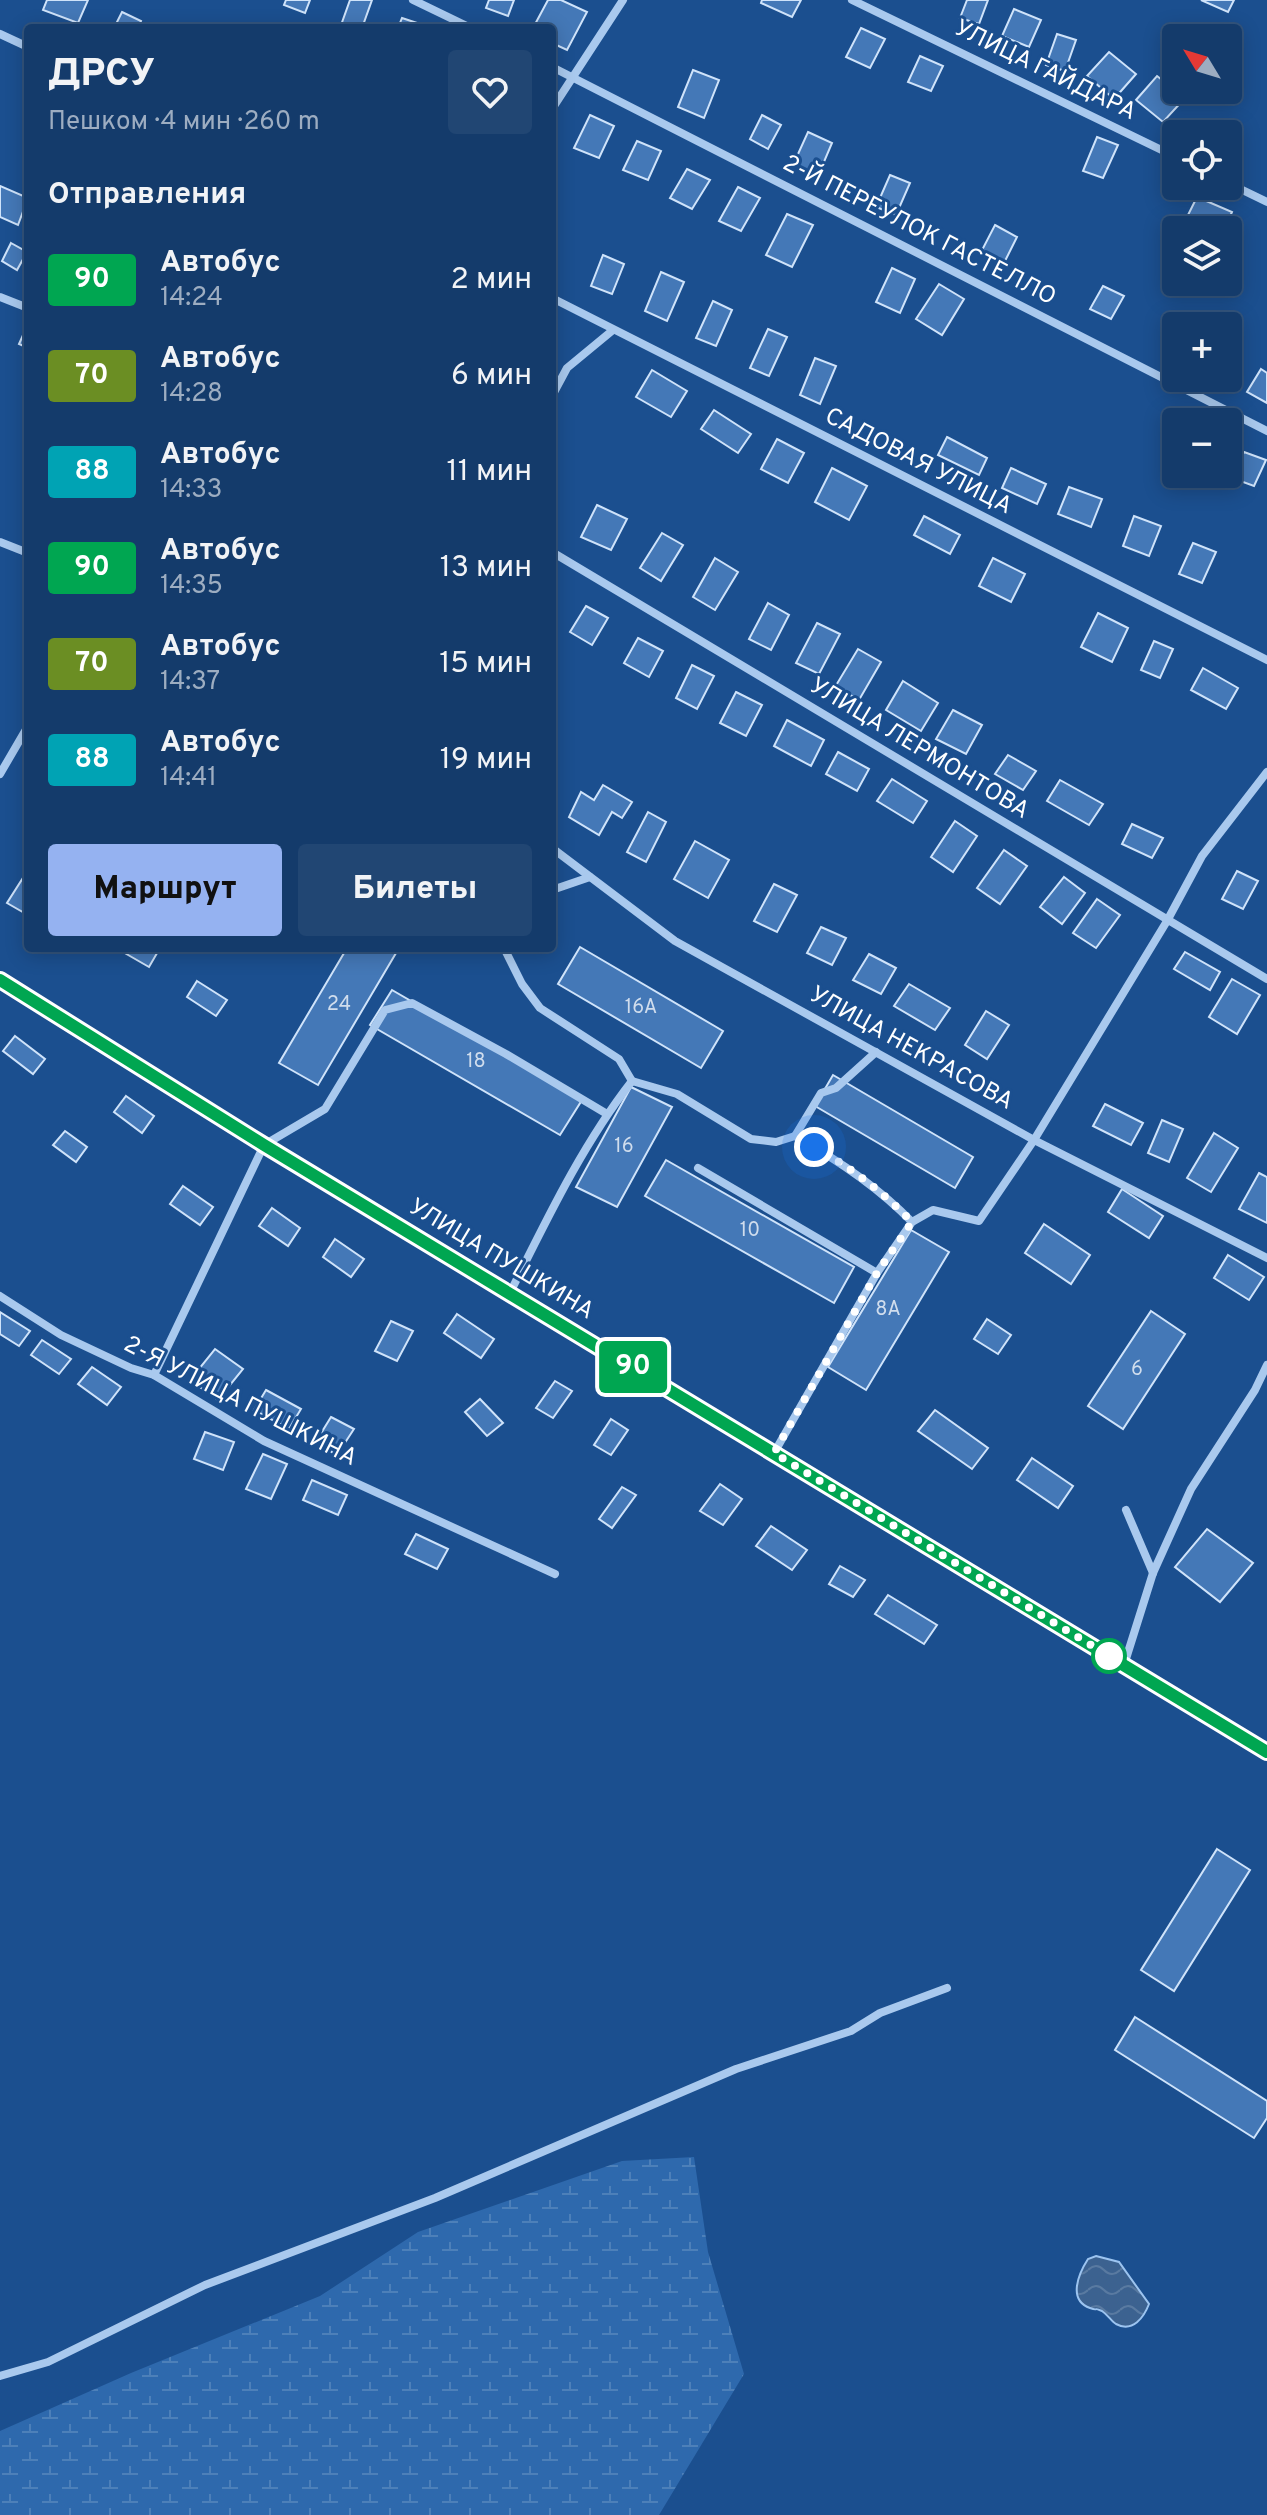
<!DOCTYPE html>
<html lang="ru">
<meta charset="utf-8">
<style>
:root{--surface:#143b6b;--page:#214673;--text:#f1f3f6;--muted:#9dadc1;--line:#33557e;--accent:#95b2f1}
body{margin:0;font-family:Overpass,sans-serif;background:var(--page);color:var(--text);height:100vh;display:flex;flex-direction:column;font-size:30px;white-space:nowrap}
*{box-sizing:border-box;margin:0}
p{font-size:26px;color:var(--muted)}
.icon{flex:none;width:44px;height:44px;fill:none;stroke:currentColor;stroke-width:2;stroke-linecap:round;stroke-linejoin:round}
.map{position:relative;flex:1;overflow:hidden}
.panel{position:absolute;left:24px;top:24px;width:532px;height:928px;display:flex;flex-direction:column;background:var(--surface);border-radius:8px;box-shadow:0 4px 20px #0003,0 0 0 2px var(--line)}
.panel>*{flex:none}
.badge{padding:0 16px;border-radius:6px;font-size:28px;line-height:52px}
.needle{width:52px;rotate:308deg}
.tools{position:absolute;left:1162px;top:24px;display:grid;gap:16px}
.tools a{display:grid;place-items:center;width:80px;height:80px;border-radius:8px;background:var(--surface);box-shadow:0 4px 20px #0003,0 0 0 2px var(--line);font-size:40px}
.you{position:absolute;width:40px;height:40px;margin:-20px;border:6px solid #fff;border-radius:50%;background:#1a73e8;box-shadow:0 0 0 12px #1a73e833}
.map>.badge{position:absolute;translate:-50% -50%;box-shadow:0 0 0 4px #fff}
h2{padding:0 24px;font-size:30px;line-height:72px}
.round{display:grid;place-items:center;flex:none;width:84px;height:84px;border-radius:8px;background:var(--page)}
.head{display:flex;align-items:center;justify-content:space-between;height:136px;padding:0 24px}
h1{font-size:38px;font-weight:800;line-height:60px}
.primary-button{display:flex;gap:16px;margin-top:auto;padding:16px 24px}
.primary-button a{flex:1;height:92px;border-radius:8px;background:var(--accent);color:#111;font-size:32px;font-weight:800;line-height:92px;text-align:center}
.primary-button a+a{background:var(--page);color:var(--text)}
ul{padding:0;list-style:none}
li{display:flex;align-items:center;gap:24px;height:96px;padding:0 24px}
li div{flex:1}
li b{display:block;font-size:30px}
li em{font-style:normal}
li .badge{min-width:88px;font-weight:700;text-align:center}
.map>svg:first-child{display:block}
.wetland{fill:url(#wetland-marsh)}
.water{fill:url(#water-waves);stroke:#9cc4f0;stroke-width:2}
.building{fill:#4478b7;stroke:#cfe3fa;stroke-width:2}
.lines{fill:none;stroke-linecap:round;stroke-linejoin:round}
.street{stroke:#a9c9ee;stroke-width:8}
.secondary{stroke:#d6e6fa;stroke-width:16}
.line-casing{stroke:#fff;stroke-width:18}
.line{stroke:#00a651;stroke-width:12}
.walk{stroke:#fff;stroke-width:8;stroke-dasharray:0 14.4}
.stop-dot{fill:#fff;stroke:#00a651;stroke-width:4}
.labels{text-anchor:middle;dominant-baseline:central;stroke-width:6;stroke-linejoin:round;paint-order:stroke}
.number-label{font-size:20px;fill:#d0dded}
.street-label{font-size:24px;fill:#fff;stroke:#1b4f8f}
</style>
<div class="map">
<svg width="1267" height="2515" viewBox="0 0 1267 2515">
<defs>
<pattern id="wetland-marsh" width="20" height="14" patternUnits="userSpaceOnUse" patternTransform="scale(2)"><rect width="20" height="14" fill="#2e69ad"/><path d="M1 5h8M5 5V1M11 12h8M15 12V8" fill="none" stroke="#4d80b9"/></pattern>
<pattern id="water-waves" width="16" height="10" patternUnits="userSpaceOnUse" patternTransform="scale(2)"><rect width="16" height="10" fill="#3c6290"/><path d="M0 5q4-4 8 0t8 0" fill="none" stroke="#597aa1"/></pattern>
</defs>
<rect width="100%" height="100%" fill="#1b4f8f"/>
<path class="wetland" d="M694,2157L708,2252L744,2374L659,2515H0V2431L131,2373L320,2296L418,2232L622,2161Z"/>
<path class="water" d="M1096,2256L1119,2262L1149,2304C1144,2317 1133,2333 1116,2324C1111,2321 1108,2315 1102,2311C1091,2306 1101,2312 1090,2308C1067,2300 1079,2273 1088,2259Z"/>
<g class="building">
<path d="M47,0H88L78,23L43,10Z"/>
<path d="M286,0H310L305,13L284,5Z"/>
<path d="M350,0H372L362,28H340Z"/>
<path d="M489,0H514L508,16L486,8Z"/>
<path d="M548,0H561L587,12L567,50L552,43V28H533Z"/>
<path d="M762,0H801L792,17L761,3Z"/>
<path d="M967,0H988L979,24L960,18Z"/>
<path d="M1201,0H1234L1228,12Z"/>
<path d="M1014,9L1041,20L1029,47L1002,36Z"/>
<path d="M122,12L141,21L138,28H114Z"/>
<path d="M402,18L420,24L419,28H398Z"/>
<path d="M861,28L885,39L870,68L846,57Z"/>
<path d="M1057,34L1076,40L1065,71L1046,65Z"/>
<path d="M1109,52L1136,74L1114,99L1087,76Z"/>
<path d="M920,56L943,66L931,91L908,82Z"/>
<path d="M693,70L719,80L704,118L678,107Z"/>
<path d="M1157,76L1185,98L1163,122L1136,100Z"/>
<path d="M590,115L614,126L599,158L574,148Z"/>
<path d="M762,115L781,125L768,149L750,139Z"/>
<path d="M808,132L832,143L818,176L793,165Z"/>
<path d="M1097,137L1118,145L1103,178L1083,171Z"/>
<path d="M637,141L661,151L648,180L623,170Z"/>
<path d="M687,169L710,180L692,209L670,198Z"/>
<path d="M890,175L910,183L896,215L876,207Z"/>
<path d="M0,186L28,198L18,225L0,217Z"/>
<path d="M738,187L760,198L741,231L719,221Z"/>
<path d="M1197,197L1232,212L1224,230H1218L1187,217Z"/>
<path d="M787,214L813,225L792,267L766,255Z"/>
<path d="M995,225L1017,237L1003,265L980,254Z"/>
<path d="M11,243L27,252L17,270L2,261Z"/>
<path d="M603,255L624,264L612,294L591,286Z"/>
<path d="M892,268L915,279L900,313L876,302Z"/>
<path d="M661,272L684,282L667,321L645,311Z"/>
<path d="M939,284L964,299L942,335L916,319Z"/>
<path d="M1103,286L1124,296L1111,319L1090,309Z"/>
<path d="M713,301L732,310L716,346L696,338Z"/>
<path d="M28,324V348L19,344Z"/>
<path d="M768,329L787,337L769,376L750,368Z"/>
<path d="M815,358L836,366L820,404L800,395Z"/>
<path d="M1261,369L1267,373V403L1247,392Z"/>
<path d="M652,370L687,391L671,417L636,397Z"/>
<path d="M714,410L751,434L738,453L701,429Z"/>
<path d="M947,437L987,458L979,475L938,455Z"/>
<path d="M777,439L804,453L788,483L761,469Z"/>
<path d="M1244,452L1266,460L1254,486L1232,478Z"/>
<path d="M832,468L867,486L849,520L815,502Z"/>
<path d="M1011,468L1046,484L1037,504L1002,488Z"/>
<path d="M1069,487L1102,499L1091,527L1058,514Z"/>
<path d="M597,505L627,519L611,550L581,537Z"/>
<path d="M924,516L960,535L950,554L914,535Z"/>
<path d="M1134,516L1161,526L1149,556L1123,546Z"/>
<path d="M662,533L683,545L661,581L640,568Z"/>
<path d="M1193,543L1216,552L1202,583L1179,574Z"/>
<path d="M715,558L738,572L715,610L693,597Z"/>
<path d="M993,558L1025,574L1011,602L979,586Z"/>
<path d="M768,603L789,615L771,650L749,639Z"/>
<path d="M586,606L608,618L592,645L570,632Z"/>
<path d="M1098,613L1128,628L1112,662L1081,647Z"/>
<path d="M817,623L840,634L819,674L796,663Z"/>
<path d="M638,638L663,651L649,677L624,663Z"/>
<path d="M1154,641L1173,649L1160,678L1141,670Z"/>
<path d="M858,649L881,662L859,700L835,687Z"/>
<path d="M692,665L714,676L697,709L676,698Z"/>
<path d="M1203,668L1238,688L1226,709L1191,690Z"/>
<path d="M903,681L938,703L921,731L886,710Z"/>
<path d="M736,692L762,705L746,736L720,723Z"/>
<path d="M953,710L982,725L966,754L936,739Z"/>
<path d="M787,720L824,740L811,766L774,746Z"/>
<path d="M838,752L869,769L857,791L826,774Z"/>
<path d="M1008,755L1036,771L1023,790L995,774Z"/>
<path d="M892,779L927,801L913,823L877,801Z"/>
<path d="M1060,780L1103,804L1089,825L1047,801Z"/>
<path d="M603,785L632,802L622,818L612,812L599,835L569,817L581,792L594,800Z"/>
<path d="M648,812L666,822L646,862L627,852Z"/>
<path d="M955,821L977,836L953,872L931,857Z"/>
<path d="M1132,824L1163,838L1152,858L1122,844Z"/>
<path d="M695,841L729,860L708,898L674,879Z"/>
<path d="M1004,850L1027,866L1000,904L977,888Z"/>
<path d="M28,870V915L7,903Z"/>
<path d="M1237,871L1258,881L1243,909L1222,899Z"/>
<path d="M1064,877L1085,893L1062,924L1040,907Z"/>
<path d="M774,884L797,895L777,932L754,921Z"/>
<path d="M1097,899L1120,915L1096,948L1073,933Z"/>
<path d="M821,927L846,938L832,965L807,953Z"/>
<path d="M580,947L723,1031L701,1068L558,984Z"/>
<path d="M126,948H160L149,967L123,952Z"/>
<path d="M347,948H399L318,1085L279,1063Z"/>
<path d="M1185,952L1220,972L1210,990L1174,969Z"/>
<path d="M869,954L896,968L881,994L853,980Z"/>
<path d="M1232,979L1260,995L1237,1034L1209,1017Z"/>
<path d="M197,981L227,1000L216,1016L187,997Z"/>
<path d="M909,984L950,1008L935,1030L894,1006Z"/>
<path d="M392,990L582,1100L560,1135L370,1025Z"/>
<path d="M986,1011L1009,1025L987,1059L965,1045Z"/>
<path d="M15,1036L45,1059L33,1074L3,1051Z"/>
<path d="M833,1075L973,1157L955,1188L815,1106Z"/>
<path d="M631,1087L672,1107L617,1207L576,1187Z"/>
<path d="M126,1096L154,1116L142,1133L114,1112Z"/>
<path d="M1105,1104L1143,1123L1131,1145L1093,1126Z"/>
<path d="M1162,1120L1183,1129L1169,1162L1148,1153Z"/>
<path d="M65,1131L87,1147L76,1162L53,1145Z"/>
<path d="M1214,1133L1238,1148L1211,1192L1187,1178Z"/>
<path d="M666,1160L854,1267L834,1303L645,1196Z"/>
<path d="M1259,1173L1267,1177V1223L1239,1209Z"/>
<path d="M183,1186L213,1207L200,1225L170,1204Z"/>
<path d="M1122,1189L1163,1216L1149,1238L1108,1212Z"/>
<path d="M272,1208L300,1228L288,1246L259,1226Z"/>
<path d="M1044,1224L1090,1255L1071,1284L1025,1253Z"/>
<path d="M911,1230L949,1252L866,1390L828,1367Z"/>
<path d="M335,1239L364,1259L351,1277L323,1257Z"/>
<path d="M1228,1255L1264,1277L1249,1300L1214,1278Z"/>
<path d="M1151,1311L1185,1334L1123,1429L1088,1406Z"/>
<path d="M0,1312L30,1331L19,1346L0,1334Z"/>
<path d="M457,1314L494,1339L481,1358L444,1333Z"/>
<path d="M987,1319L1011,1335L998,1354L974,1339Z"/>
<path d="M391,1321L413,1331L397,1361L375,1351Z"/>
<path d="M42,1340L71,1359L59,1374L31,1355Z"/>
<path d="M215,1349L243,1369L218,1400L190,1380Z"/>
<path d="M92,1367L121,1387L107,1405L78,1384Z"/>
<path d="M555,1381L572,1391L553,1418L536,1408Z"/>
<path d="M266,1390L301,1409L289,1429L254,1410Z"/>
<path d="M480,1399L503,1423L487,1436L465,1412Z"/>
<path d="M935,1410L988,1448L972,1469L918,1431Z"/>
<path d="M331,1417L354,1429L337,1455L315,1443Z"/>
<path d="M611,1419L628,1430L611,1455L594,1445Z"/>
<path d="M205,1432L234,1442L223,1470L194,1459Z"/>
<path d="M263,1454L287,1464L271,1499L246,1489Z"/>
<path d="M1032,1458L1073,1486L1058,1508L1017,1480Z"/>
<path d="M312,1480L347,1495L338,1515L303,1500Z"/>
<path d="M720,1484L742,1499L723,1525L700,1511Z"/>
<path d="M622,1487L636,1495L612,1528L599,1519Z"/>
<path d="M771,1526L807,1550L792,1570L756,1546Z"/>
<path d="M1207,1529L1253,1563L1220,1602L1175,1567Z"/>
<path d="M416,1534L448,1549L437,1569L405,1554Z"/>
<path d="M840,1566L865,1580L853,1597L829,1584Z"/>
<path d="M888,1595L937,1625L924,1644L875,1614Z"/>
<path d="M1217,1849L1250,1870L1174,1991L1141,1970Z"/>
<path d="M1135,2017L1267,2101V2118L1254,2138L1115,2050Z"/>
</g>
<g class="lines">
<g class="street">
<path d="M413,0L471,28"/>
<path d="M852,0L1176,157"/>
<path d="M0,34L28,47"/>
<path d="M552,67L1267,431"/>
<path d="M552,109L623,0"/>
<path d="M1228,183L1267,202"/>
<path d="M0,297L28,308"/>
<path d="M552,298L1267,660"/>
<path d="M552,396L567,368L613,330"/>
<path d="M0,542L28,553"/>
<path d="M552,552L1267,979"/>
<path d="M0,774L28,726"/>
<path d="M552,848L675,941L1034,1140L1267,1258"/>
<path d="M552,890L590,877"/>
<path d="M504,948L522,984L540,1008L619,1059L632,1081"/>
<path d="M795,1136L821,1093L836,1088L876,1052"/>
<path d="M698,1168L877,1273"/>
<path d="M510,1293C546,1221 582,1145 632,1081L677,1094L751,1139L776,1142L795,1136C838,1160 878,1187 912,1222"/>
<path d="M0,1296L61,1335L131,1368L154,1375L264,1441L555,1574"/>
<path d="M154,1375L264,1145L325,1109L385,1010L412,1003L506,1054L607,1114"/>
<path d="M774,1453L877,1273L912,1222L933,1210L979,1221L1034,1140L1167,921L1202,856L1267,772"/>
<path d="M1126,1510L1153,1573"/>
<path d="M1124,1665L1153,1573L1191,1489L1255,1390L1267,1365"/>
<path d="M0,2376L48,2362L205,2285L435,2198L736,2069L851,2031L880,2013L947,1988"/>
</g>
<path class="secondary" d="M0,980L264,1145L1267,1752"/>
</g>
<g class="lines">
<defs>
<path id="line" d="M0,980L264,1145L1267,1752"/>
</defs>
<use href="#line" class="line-casing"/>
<use href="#line" class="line"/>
<path class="walk" d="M814,1147C849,1166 884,1193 912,1222L877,1273L774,1453L1109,1656"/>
</g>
<circle class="stop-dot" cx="1109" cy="1656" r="16"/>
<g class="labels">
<g class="number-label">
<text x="339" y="1005">24</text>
<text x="641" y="1008">16А</text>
<text x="476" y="1062">18</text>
<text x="624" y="1147">16</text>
<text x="750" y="1231">10</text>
<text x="888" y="1310">8А</text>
<text x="1137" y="1370">6</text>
</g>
<g class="street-label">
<text transform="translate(1045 71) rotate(26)">УЛИЦА ГАЙДАРА</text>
<text transform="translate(919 231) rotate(27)">2-Й ПЕРЕУЛОК ГАСТЕЛЛО</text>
<text transform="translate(918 462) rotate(27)">САДОВАЯ УЛИЦА</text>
<text transform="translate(919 749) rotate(31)">УЛИЦА ЛЕРМОНТОВА</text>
<text transform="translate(911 1049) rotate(29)">УЛИЦА НЕКРАСОВА</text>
<text transform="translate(501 1260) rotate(31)">УЛИЦА ПУШКИНА</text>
<text transform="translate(240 1402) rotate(27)">2-Я УЛИЦА ПУШКИНА</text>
</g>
</g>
</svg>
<div class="tools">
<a><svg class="needle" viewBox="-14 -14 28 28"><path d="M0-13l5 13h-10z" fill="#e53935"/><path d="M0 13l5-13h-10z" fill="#9dadc1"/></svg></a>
<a><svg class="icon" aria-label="locate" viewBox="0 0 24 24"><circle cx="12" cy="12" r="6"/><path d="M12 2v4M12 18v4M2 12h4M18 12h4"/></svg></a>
<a><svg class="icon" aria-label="layers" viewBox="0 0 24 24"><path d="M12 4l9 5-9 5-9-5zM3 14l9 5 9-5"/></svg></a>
<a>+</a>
<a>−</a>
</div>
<div class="you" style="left:814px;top:1147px"></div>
<b class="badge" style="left:633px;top:1367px;background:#00a651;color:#fff">90</b>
<section class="panel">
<div class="head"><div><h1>ДРСУ</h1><p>Пешком · 4 мин · 260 m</p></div><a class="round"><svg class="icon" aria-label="heart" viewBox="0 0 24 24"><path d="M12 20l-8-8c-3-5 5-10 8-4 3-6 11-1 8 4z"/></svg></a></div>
<h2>Отправления</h2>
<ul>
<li><span class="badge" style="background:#00a651;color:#fff">90</span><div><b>Автобус</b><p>14:24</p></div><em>2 мин</em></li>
<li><span class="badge" style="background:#6b8e23;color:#fff">70</span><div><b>Автобус</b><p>14:28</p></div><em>6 мин</em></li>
<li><span class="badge" style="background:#00a3b4;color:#fff">88</span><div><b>Автобус</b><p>14:33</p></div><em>11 мин</em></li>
<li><span class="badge" style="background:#00a651;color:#fff">90</span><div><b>Автобус</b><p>14:35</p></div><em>13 мин</em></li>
<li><span class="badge" style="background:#6b8e23;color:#fff">70</span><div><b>Автобус</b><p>14:37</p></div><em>15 мин</em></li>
<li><span class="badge" style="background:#00a3b4;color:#fff">88</span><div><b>Автобус</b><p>14:41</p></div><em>19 мин</em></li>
</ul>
<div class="primary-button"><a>Маршрут</a><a>Билеты</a></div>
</section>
</div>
